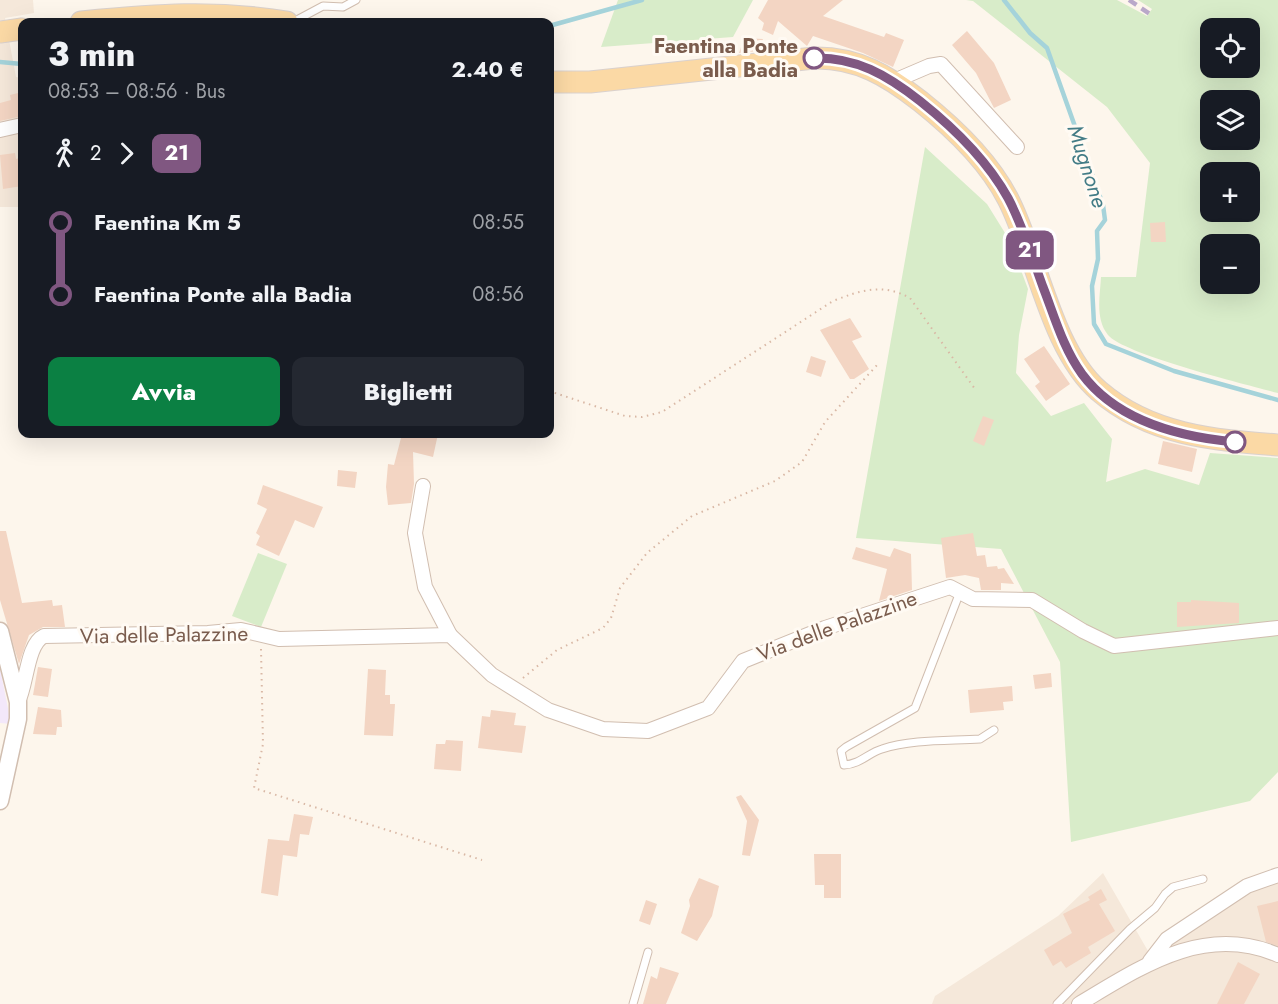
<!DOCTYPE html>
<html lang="it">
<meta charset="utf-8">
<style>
:root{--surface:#171b24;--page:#242831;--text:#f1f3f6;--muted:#9ea1a6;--accent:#0b8043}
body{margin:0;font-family:Jost,sans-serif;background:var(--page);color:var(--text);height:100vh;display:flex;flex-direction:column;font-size:22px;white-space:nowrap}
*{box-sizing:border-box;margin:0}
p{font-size:20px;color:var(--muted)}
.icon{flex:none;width:33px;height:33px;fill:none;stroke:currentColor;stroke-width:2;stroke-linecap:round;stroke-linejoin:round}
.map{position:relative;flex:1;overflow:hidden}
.panel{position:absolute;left:18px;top:18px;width:536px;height:420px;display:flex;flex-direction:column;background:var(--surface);border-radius:12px;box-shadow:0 6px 24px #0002}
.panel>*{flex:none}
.badge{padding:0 12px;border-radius:9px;font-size:21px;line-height:39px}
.fabs{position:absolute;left:1200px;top:18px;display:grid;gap:12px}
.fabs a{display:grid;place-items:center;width:60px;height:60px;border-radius:12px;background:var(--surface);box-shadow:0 6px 24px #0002;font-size:30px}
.map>.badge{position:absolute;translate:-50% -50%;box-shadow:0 0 0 3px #fff}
.legs{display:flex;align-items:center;gap:9px;height:66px;padding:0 30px;font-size:20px}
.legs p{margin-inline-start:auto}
.summary{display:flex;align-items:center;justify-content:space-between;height:102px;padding:0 30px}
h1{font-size:33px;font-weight:800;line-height:45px}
.primary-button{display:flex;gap:12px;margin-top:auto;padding:12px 30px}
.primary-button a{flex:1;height:69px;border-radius:12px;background:var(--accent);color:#fff;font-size:24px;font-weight:800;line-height:69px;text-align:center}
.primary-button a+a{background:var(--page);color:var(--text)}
ul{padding:0 30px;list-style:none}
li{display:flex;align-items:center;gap:21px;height:72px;font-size:22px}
li i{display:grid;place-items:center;width:9px;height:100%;margin:0 8px;background:currentColor}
li i::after{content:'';width:15px;height:15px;margin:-8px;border:4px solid;border-radius:50%;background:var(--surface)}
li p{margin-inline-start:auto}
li:first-child i{background:linear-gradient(#0000 50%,currentColor 0)}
li:last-child i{background:linear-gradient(currentColor 50%,#0000 0)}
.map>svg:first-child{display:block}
.residential{fill:#f5e8da}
.education{fill:#f3e8fa}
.green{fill:#d8ecc9;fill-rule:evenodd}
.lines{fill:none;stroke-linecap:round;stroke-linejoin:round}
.stream{stroke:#a5d3da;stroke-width:4.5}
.building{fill:#f3d5c3}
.service-casing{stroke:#d1beb0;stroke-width:9}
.minor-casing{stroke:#d1beb0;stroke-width:16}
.tertiary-casing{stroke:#d1beb0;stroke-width:19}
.primary-casing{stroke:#dad1cd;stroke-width:23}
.path{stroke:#d9b8a5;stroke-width:2;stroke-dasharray:1.5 4.5;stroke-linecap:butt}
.service{stroke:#fff;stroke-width:7}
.minor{stroke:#fff;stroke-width:14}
.tertiary{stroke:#fff;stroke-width:16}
.primary{stroke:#fbd9a5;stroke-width:21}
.rail{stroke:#b9a8c9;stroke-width:4.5;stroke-dasharray:9 6;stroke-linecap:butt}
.line-1-casing{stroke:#fff;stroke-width:14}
.line-1{stroke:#805781;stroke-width:9}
.stop-1-dot{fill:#fff;stroke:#805781;stroke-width:3}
.labels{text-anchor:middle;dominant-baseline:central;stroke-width:6;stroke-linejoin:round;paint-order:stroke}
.stop-label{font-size:21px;font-weight:bold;fill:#7a5c4d;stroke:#fffaf3;text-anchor:end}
.street-label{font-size:21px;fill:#7a5c4d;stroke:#fffaf3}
.water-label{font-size:22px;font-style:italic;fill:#437c86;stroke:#fffaf3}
</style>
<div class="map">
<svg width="1278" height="1004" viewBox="0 0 1278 1004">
<rect width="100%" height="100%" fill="#fdf6ec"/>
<g class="residential">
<path d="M0,0H33L34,13L5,18L16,77L22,78V207H0Z"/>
<path d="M1103,873L1148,951L1191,931L1250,886L1278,879V1004H932L935,996L1058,916Z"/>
</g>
<path class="education" d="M0,668L11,724L0,723Z"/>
<g class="green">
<path d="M618,0H753L733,37L601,47Z"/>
<path d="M966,0H1117L1147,16L1152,9L1138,0H1278V393C1248,385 1125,355 1108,335C1095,319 1100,296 1101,277H1136L1150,163L1107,107L973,1ZM1210,28H1250V68H1210ZM1210,100H1250V140H1210ZM1210,172H1250V212H1210ZM1210,244H1250V284H1210Z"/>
<path d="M925,147L987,204L1010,241L1028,289L1019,335L1016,373L1051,416L1084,403L1112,439L1106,482L1145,469L1199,485L1210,453L1278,458V772L1250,801L1071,842L1060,662L1001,549L856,538Z"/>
<path d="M258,553L287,564L261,627L232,616Z"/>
</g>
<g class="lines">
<g class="stream">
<path d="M1004,0L1030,33L1047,48L1103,205L1105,220L1097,231L1098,259L1092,286L1094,324L1106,344L1174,371L1278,400"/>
<path d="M549,26L642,0"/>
<path d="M0,62L22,64"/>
</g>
</g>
<g class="building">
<path d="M768,0H843L823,16L884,37L886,33L904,40L893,67L863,53L813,36L807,46L778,21L773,35L762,30L764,23L758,18Z"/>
<path d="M967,31L994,63L1011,100L994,108L976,73L952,45Z"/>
<path d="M744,38L763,39L758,51L739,53Z"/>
<path d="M22,92V116L0,121V103L11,100L10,95Z"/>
<path d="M15,153L16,159L22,157V186L3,189L0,155Z"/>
<path d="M1165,222L1166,242H1151L1150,223Z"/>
<path d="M850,318L862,337L852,341L869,369L854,379H850L820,330Z"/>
<path d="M1044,346L1070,384L1046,401L1035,386L1040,382L1024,359Z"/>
<path d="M811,356L826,361L821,377L806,372Z"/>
<path d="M983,416L994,420L984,446L973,441Z"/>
<path d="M402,434H438L433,457L413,452L414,484L411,503L388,505L386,487L388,464L394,465Z"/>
<path d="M1163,441L1197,449L1192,472L1158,464Z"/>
<path d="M338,470L357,472L355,488L337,486Z"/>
<path d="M263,485L323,507L314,528L295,520L279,556L256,545L260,536L256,533L267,509L257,504Z"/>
<path d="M0,531H6L22,603L52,600L53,606L62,605L65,627H43L29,635L19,664L0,600Z"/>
<path d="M973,533L977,556L985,555L987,567L997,566L998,569L1004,568L1014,584L1001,583V590H981L979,578L965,575L946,578L941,538Z"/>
<path d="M856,547L890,557L894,548L911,554L912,590L879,601L887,569L852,559Z"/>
<path d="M1191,600L1239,603V623L1177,627V602H1191Z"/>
<path d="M38,667L52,669L48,697L33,695Z"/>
<path d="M368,669L386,670L385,695H390V704H395L393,736L364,735Z"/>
<path d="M1051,673L1052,687L1035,689L1033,675Z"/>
<path d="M1012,686L1013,701L1003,702L1004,710L970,713L968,690Z"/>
<path d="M38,707L61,710L62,727H57L56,735L33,734Z"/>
<path d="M491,710L516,713L514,725L526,726L522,753L478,748L482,716L490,717Z"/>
<path d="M446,740L463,741L461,771L434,769L436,744H445Z"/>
<path d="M741,795L759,820L750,856L742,855L747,821L736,797Z"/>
<path d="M294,814L313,817L309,835L300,834L297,857L283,855L278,896L261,893L268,839L289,841Z"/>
<path d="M814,854H841V898H824V885H815Z"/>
<path d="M699,878L719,886L712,916L697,941L681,933L690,906L689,900Z"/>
<path d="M1101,889L1107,900L1099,904L1115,931L1088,947L1091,953L1066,968L1061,961L1053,966L1044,950L1072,933L1063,914L1090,900L1088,897Z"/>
<path d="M646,900L657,904L650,925L639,921Z"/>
<path d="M1278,901V946L1266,942L1257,906Z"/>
<path d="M1238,962L1260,974L1244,1004H1217Z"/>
<path d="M660,967L679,973L666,1004H643L651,976L657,979Z"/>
</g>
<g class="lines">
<defs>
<g id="service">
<path d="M293,22L323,6L343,7L356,0"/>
<path d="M960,592L915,708L846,747L841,751L844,765C861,764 868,753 882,749C912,739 949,741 980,739L994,730"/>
<path d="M633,1004L648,952"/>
<path d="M1057,1004L1130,929L1155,908L1165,894L1173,887L1203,879"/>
</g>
<g id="minor">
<path d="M894,81L929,66L941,64L1017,147"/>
<path d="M0,130L22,125"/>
<path d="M423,486L415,533L425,587L450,635"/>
<path d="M18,702C27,683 27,644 44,636L208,633L241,630L279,639L450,635L492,675L548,710L603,729L648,731L708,708L743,661L825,628L950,587L973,599L1032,600L1083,631L1114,646L1278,628"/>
<path d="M1150,961L1167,939L1247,886L1278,875"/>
<path d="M1079,1004C1141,967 1204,923 1278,955"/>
</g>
<path id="tertiary" d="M0,631L18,702V719L0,801"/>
<g id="primary">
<path d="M81,22C157,15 211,10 287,22"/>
<path d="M0,32L22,29"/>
<path d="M549,82H590L814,58C857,57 888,76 920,101C954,128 988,160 1008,199C1037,255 1051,350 1099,391C1150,435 1213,440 1278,445"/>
</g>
</defs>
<use href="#service" class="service-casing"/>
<use href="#minor" class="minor-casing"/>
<use href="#tertiary" class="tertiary-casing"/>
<use href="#primary" class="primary-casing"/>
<g class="path">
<path d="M549,391L625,416L642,417L662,412L833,301C861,290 883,283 910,298L975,389"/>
<path d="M261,649L263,744L254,788L482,860"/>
<path d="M523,678L557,650L603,628L611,618L620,588L647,553L692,516L775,481L802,462L825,422L878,364"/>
</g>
<use href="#service" class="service"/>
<use href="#minor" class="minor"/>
<use href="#tertiary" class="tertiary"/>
<use href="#primary" class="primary"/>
<path class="rail" d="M1129,0L1150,14"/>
</g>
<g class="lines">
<defs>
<path id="line-1" d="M814,58C856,57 887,75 920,101C954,128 987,160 1008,198C1023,226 1032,257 1043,287C1054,315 1063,348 1082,374C1117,421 1180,437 1235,442"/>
</defs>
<use href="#line-1" class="line-1-casing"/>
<use href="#line-1" class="line-1"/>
</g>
<g class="stop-1-dot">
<circle cx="814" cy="58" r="10"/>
<circle cx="1235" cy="442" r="10"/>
</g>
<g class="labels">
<g class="stop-label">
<text x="798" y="46">Faentina Ponte<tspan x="798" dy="24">alla Badia</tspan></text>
</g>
<g class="street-label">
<text transform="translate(837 626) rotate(-20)">Via delle Palazzine</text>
<text transform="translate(164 635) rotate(-1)">Via delle Palazzine</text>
</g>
<g class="water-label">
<text transform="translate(1088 166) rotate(72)">Mugnone</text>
</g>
</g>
</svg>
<div class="fabs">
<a><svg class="icon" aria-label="locate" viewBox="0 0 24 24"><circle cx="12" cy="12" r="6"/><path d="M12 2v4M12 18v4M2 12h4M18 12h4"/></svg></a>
<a><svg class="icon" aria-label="layers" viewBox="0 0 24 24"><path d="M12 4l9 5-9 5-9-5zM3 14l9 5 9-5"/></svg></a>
<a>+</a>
<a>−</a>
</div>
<b class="badge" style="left:1030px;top:250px;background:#805781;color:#fff">21</b>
<section class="panel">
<div class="summary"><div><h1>3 min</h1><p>08:53 – 08:56 · Bus</p></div><b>2.40 €</b></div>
<div class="legs"><svg class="icon" aria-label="walk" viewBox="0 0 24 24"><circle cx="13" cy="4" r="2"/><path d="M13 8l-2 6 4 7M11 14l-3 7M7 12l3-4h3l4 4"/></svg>2<svg class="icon" aria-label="forward" viewBox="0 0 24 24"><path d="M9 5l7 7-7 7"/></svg><b class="badge" style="background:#805781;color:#fff">21</b></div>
<ul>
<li><i style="color:#805781"></i><b>Faentina Km 5</b><p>08:55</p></li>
<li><i style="color:#805781"></i><b>Faentina Ponte alla Badia</b><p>08:56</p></li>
</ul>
<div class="primary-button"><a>Avvia</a><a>Biglietti</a></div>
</section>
</div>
